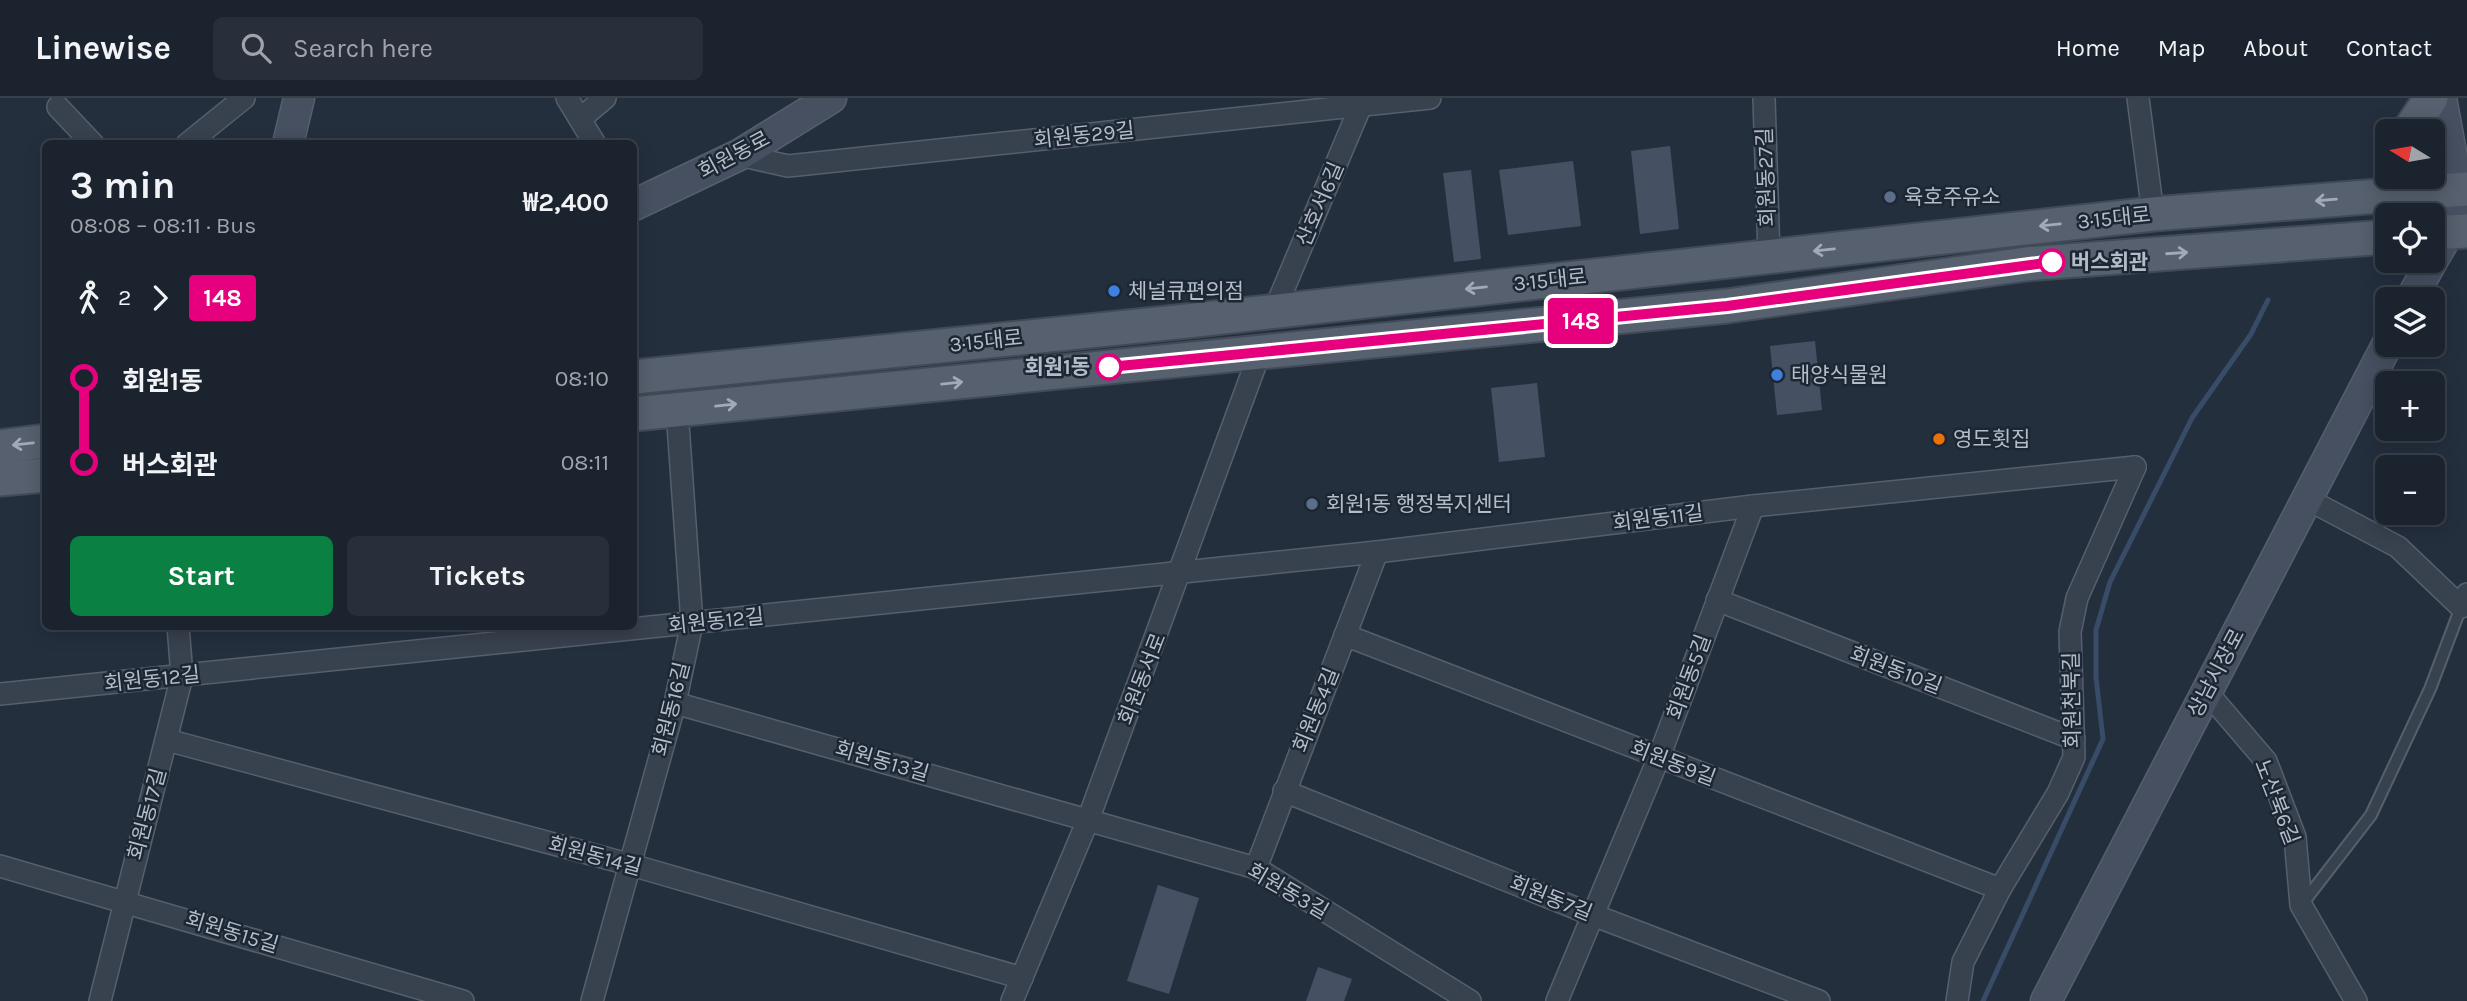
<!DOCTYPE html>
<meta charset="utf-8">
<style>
:root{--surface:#1b232e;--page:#282f3a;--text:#f1f3f6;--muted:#a0a4aa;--line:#39404a;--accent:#0b8043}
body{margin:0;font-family:Karla,"Noto Sans KR",sans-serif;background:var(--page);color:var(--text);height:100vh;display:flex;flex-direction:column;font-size:26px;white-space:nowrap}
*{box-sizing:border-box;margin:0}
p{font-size:23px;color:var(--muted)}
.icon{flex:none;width:38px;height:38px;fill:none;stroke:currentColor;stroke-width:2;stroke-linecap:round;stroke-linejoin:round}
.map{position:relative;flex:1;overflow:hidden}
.sheet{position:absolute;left:42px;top:42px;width:595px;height:490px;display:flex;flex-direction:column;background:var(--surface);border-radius:10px;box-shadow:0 4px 18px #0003,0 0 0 2px var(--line)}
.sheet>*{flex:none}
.badge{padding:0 14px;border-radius:5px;font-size:24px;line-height:46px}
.needle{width:46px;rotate:281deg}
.tools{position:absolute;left:2375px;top:21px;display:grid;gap:14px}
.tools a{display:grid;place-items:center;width:70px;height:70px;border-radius:10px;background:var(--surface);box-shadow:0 4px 18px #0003,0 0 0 2px var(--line);font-size:35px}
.map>.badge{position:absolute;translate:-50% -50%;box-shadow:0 0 0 4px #fff}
.legs{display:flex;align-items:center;gap:10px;height:77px;padding:0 28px;font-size:23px}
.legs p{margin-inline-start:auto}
.headline{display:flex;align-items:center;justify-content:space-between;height:119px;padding:0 28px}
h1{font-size:38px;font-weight:700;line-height:52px}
.button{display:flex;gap:14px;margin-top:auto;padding:14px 28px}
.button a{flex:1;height:80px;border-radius:10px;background:var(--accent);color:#fff;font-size:28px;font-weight:700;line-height:80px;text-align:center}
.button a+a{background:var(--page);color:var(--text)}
ul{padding:0 28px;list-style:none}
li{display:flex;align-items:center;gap:24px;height:84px;font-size:26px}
li i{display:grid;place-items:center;width:10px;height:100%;margin:0 9px;background:currentColor}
li i::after{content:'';width:18px;height:18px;margin:-9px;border:5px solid;border-radius:50%;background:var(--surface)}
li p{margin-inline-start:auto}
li:first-child i{background:linear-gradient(#0000 50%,currentColor 0)}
li:last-child i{background:linear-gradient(currentColor 50%,#0000 0)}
header{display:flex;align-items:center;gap:42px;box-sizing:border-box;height:98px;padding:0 35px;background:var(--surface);border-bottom:2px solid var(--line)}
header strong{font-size:33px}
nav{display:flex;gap:38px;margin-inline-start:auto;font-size:24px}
.search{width:490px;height:63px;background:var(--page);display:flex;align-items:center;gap:18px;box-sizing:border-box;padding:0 24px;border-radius:10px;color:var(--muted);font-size:26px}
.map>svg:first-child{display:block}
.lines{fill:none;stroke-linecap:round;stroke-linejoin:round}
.stream{stroke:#394c67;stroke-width:5}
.building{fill:#455162}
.service-casing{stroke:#565f6c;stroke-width:14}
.minor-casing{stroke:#565f6c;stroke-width:24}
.secondary-casing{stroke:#565f6c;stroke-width:33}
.primary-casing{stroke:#414a57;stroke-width:37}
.service{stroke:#38414e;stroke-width:10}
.minor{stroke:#38414e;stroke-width:21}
.secondary{stroke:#465061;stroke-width:30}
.primary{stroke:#56606e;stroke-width:33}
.oneway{stroke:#a1aab7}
.line-1-casing{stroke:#fff;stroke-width:16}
.line-1{stroke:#e6007e;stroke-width:10}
.service-dot{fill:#5c6f8a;stroke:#1d2633;stroke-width:2.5}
.stop-1-dot{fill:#fff;stroke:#e6007e;stroke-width:3.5}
.shop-dot{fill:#3f7fe0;stroke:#1d2633;stroke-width:2.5}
.food-dot{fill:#e8710a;stroke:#1d2633;stroke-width:2.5}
.labels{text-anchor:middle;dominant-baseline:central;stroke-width:5;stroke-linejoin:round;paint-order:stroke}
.street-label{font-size:21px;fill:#b4bcc9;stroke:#1d2633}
.poi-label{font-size:21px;fill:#b4bcc9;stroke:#1d2633;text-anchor:start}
.stop-label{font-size:21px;font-weight:bold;fill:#b4bcc9;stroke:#1d2633;text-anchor:start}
</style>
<header>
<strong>Linewise</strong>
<div class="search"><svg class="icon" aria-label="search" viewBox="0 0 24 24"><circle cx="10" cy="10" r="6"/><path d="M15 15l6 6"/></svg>Search here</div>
<nav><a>Home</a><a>Map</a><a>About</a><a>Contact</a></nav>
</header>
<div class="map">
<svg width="2467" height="903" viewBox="0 0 2467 903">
<rect width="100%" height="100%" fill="#242f3e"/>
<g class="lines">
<path class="stream" d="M1983,903L2103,641L2096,579V532L2110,484L2192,320L2251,236L2268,202"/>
</g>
<g class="building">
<path d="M1670,48L1679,131L1640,136L1631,53Z"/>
<path d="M1573,63L1581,128L1508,137L1499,72Z"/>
<path d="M1471,72L1481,161L1454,164L1443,75Z"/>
<path d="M1815,243L1822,312L1777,317L1770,248Z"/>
<path d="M1537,285L1545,359L1499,364L1491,290Z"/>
<path d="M1158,787L1199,800L1169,896L1127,883Z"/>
<path d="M1318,869L1352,881L1344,903H1306Z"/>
</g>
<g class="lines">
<defs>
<path id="service" d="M2303,805L2371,717L2430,591L2461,509"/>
<g id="minor">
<path d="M567,0L595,46"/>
<path d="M1764,0L1769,159"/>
<path d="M2138,0L2153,116"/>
<path d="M58,9L93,46"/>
<path d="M580,21L605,0"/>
<path d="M187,46L244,0"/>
<path d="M739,57L788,68L1430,0"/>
<path d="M1275,211L1364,0"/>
<path d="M2307,401L2398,449L2461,509L2467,496"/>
<path d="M1717,502L2074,641"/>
<path d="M1345,537L2000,791"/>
<path d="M2206,593L2266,663L2295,739L2301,807L2356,903"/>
<path d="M0,596L1377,454L1753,408L2135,369"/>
<path d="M675,605L1256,770L1470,903"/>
<path d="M167,642L628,766L1022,880"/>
<path d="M1284,693L1593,817L1819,903"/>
<path d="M0,768L463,903"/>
<path d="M1256,770L1377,454"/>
<path d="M100,903L182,578L178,528"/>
<path d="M592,903L675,605L692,525L677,312"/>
<path d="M1012,903L1088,722L1260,254"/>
<path d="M1557,903L1659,659L1753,408"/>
<path d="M1957,903L1963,864L2000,791L2058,695L2074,659L2070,534L2077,500L2135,369"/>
</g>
<g id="secondary">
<path d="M288,46L299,0"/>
<path d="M634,107L739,57L831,0"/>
<path d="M2432,163L2449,134L2458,92L2441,0"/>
<path d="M2411,201L2432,163"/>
<path d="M2046,903L2387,247"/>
</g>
<g id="primary">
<path d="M2409,33L2431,0"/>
<path d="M2432,135L2467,133"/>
<path d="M634,279L1187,223L2153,116L2467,91"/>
<path d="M634,316L1727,208L2026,166L2387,139"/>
<path d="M0,349L46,343"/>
<path d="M0,381L46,377"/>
</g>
</defs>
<use href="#service" class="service-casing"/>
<use href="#minor" class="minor-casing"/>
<use href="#secondary" class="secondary-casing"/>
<use href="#primary" class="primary-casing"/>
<use href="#service" class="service"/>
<use href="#minor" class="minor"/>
<use href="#secondary" class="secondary"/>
<use href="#primary" class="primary"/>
</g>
<defs><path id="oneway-shaft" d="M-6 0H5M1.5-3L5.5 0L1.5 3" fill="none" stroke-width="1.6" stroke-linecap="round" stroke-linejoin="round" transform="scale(1.75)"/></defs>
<g class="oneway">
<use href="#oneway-shaft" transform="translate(2326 102) rotate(175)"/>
<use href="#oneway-shaft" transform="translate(2050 127) rotate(174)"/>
<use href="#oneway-shaft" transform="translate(1824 152) rotate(174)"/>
<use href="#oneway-shaft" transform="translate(2177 155) rotate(-4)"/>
<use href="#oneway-shaft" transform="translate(1476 190) rotate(174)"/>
<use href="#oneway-shaft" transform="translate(952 285) rotate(-6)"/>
<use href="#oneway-shaft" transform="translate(726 307) rotate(-6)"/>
<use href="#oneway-shaft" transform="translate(23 346) rotate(174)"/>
</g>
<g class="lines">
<defs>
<path id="line-1" d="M1109,269L1727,208L2052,164"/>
</defs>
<use href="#line-1" class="line-1-casing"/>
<use href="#line-1" class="line-1"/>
</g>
<g class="service-dot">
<circle cx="1890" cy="99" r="7"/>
<circle cx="1312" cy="406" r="7"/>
</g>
<g class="stop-1-dot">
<circle cx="2052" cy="164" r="12"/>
<circle cx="1109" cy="269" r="12"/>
</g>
<g class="shop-dot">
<circle cx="1114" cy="193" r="7"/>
<circle cx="1777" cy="277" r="7"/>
</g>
<circle class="food-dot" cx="1939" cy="341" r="7"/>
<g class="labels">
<g class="street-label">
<text transform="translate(1084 37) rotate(-6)">회원동29길</text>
<text transform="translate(734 57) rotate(-28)">회원동로</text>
<text transform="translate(1766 79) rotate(-92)">회원동27길</text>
<text transform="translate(1320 106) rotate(-67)">산호서6길</text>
<text transform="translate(2114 120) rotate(-6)">3·15대로</text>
<text transform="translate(1550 182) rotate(-6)">3·15대로</text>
<text transform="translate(986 243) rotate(-6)">3·15대로</text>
<text transform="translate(1658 420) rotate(-7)">회원동11길</text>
<text transform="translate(716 523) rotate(-6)">회원동12길</text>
<text transform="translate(1896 572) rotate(21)">회원동10길</text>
<text transform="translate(2216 575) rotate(-62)">상남시장로</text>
<text transform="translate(1689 579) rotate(-70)">회원동5길</text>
<text transform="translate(152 581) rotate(-6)">회원동12길</text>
<text transform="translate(1142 581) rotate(-69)">회원동서로</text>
<text transform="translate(2072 602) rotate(-91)">회원천북길</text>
<text transform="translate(671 611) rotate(-76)">회원동16길</text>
<text transform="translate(1316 612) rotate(-68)">회원동4길</text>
<text transform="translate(882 663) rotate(16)">회원동13길</text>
<text transform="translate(1673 665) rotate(21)">회원동9길</text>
<text transform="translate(2277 704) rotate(69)">노산북6길</text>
<text transform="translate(147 716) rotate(-75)">회원동17길</text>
<text transform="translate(595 758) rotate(15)">회원동14길</text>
<text transform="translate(1288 793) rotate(30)">회원동3길</text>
<text transform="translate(1551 800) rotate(22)">회원동7길</text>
<text transform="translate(232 834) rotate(17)">회원동15길</text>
</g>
<g class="poi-label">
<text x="1904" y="99">육호주유소</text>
<text x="1128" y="193">체널큐편의점</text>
<text x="1791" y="277">태양식물원</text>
<text x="1953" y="341">영도횟집</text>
<text x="1326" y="406">회원1동 행정복지센터</text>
</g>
<g class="stop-label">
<text x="2071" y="164">버스회관</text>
<text x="1090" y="269" text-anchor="end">회원1동</text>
</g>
</g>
</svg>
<div class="tools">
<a><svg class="needle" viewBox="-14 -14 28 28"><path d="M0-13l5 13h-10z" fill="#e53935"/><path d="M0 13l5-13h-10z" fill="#a0a4aa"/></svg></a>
<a><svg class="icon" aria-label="locate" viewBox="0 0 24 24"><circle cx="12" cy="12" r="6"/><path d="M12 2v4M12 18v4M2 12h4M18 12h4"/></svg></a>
<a><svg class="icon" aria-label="layers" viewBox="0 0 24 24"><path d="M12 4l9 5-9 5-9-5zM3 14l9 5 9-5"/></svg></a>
<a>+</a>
<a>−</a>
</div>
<b class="badge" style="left:1581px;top:223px;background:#e6007e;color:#fff">148</b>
<section class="sheet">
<div class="headline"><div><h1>3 min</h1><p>08:08 – 08:11 · Bus</p></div><b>₩2,400</b></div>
<div class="legs"><svg class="icon" aria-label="walk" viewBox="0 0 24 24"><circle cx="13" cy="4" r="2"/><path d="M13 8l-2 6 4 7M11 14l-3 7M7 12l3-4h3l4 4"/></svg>2<svg class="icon" aria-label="forward" viewBox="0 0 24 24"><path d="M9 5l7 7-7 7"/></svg><b class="badge" style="background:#e6007e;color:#fff">148</b></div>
<ul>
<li><i style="color:#e6007e"></i><b>회원1동</b><p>08:10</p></li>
<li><i style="color:#e6007e"></i><b>버스회관</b><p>08:11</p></li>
</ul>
<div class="button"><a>Start</a><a>Tickets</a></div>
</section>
</div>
